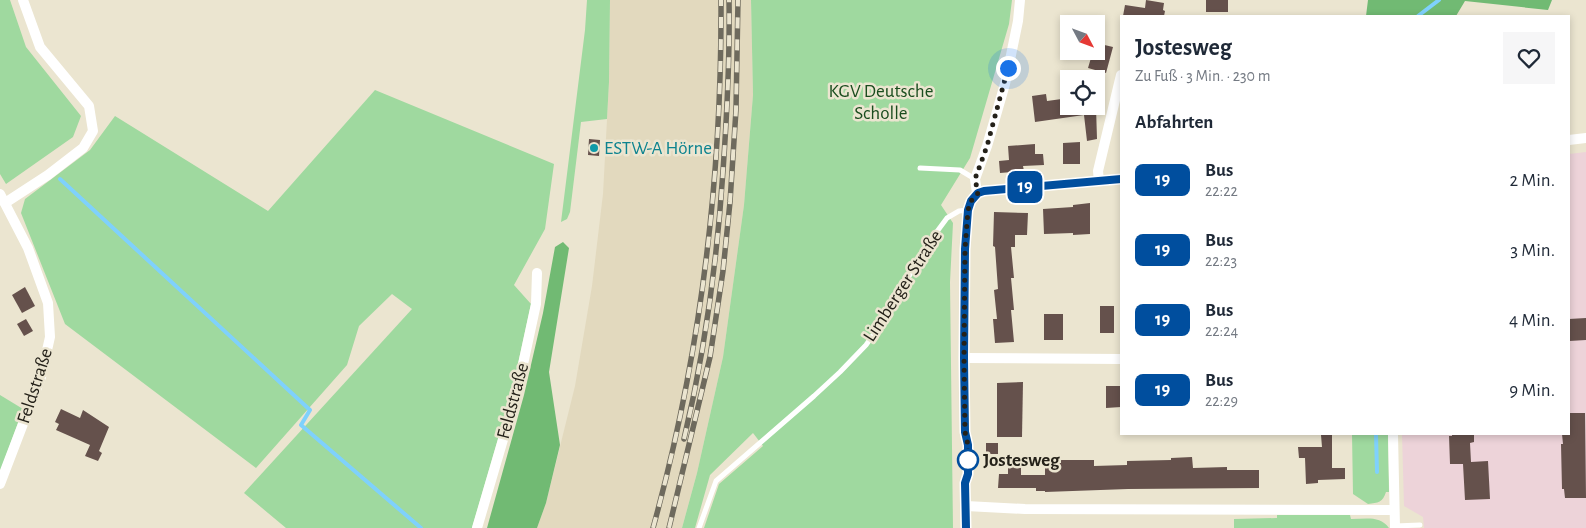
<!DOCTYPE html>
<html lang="de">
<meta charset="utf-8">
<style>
:root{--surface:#fff;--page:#f6f6f7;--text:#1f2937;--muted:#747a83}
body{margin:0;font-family:"Alegreya Sans",sans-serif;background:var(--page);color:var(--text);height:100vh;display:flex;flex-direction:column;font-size:19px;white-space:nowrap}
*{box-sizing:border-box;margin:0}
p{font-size:16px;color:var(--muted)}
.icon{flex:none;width:28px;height:28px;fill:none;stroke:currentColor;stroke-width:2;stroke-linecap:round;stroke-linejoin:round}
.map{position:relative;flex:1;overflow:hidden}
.side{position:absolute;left:1120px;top:15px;width:450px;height:420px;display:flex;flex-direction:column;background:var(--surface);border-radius:0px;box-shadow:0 2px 8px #0003}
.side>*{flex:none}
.badge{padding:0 10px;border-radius:8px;font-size:18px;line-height:32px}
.needle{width:32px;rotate:131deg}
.buttons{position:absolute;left:1060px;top:15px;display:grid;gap:10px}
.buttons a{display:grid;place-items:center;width:45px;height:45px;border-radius:0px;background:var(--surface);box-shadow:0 2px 8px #0003;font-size:25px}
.you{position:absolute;width:25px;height:25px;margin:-12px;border:4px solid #fff;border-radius:50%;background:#1a73e8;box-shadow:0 0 0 8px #1a73e833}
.map>.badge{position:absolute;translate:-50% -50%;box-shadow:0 0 0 2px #fff}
h2{padding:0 15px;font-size:19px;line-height:45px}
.round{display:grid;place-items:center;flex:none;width:52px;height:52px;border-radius:0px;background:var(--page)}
.head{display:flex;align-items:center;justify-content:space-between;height:85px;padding:0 15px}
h1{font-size:24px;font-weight:600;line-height:38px}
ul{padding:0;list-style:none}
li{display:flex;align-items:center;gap:15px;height:70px;padding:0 15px}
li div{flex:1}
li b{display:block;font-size:19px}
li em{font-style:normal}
li .badge{min-width:55px;font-weight:700;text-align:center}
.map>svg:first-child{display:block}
.built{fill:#e2d9be}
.education{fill:#edd3d9}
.green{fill:#9fd99f}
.forest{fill:#71ba73}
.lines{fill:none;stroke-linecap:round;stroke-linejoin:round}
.stream{stroke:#7fd1fc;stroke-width:4}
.building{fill:#65514c}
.lane{stroke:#fff;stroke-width:5}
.street{stroke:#fff;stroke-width:10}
.rail-casing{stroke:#6e6a5d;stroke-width:5.5}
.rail{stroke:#ebe5d0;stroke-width:4;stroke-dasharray:11;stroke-linecap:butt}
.line-casing{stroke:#fff;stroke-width:11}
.line{stroke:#004e9e;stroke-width:8}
.walk{stroke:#242119;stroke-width:5;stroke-dasharray:0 9}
.culture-dot{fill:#0f9aa8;stroke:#ebe5d0;stroke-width:2}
.stop-dot{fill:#fff;stroke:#004e9e;stroke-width:2.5}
.labels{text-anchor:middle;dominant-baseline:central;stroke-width:5;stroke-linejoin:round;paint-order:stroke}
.park-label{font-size:19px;fill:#1a4d1e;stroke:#ebe5d0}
.culture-label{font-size:19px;fill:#0d838f;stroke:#ebe5d0;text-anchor:start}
.street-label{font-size:19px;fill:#242119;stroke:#ebe5d0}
.stop-label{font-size:19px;font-weight:bold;fill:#242119;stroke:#ebe5d0;text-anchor:start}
</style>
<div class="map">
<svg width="1586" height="528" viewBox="0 0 1586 528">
<rect width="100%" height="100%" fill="#ebe5d0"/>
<path class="built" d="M610,0H751L753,95L744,205L723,357L697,473L682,528H537L546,503L575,386L592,286L603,194L609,82Z"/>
<path class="education" d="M1586,152V528H1424L1423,517L1404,506L1402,434H1569V154Z"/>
<g class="green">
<path d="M0,0H10L26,47L81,116L73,137L6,184L0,174Z"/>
<path d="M587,0H610L609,82L607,119L581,122L570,212L567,219L561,222L585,30Z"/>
<path d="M751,0H1012L1009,24L970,158L941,205L953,223L950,282L953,528H704L719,484L763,446L753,433L710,475L695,528H682L697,473L723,357L744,205L753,95Z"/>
<path d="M375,90L554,164L545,229L514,285L531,304L512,391L472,528H286L244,493L412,309L392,294L359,326L347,365L256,468L65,324L21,213L25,199L90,150L115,116L268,211Z"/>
<path d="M0,395L23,409L0,472Z"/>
<path d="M1352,434H1388L1389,492H1386C1383,502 1378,503 1368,504L1353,494Z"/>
<path d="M1277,515H1350L1351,519C1365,519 1380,515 1389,528H1234V519L1277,518Z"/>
</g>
<g class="forest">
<path d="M1368,0H1552L1548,10L1465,1L1456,16H1366Z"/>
<path d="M563,242L569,248L549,372L560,445L546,503L537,528H487L524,395L543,313L555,247Z"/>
</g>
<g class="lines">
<g class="stream">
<path d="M1418,16L1439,0"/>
<path d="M60,179L310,410L301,425L421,528"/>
<path d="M1376,434L1377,472"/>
</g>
</g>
<g class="building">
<path d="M1146,0L1164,3L1163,10L1165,11L1164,16H1123L1125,5L1145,8Z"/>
<rect x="1206" y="0" width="22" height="12"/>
<path d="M1096,43L1113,47L1106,73L1088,68L1093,51H1096Z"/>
<path d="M1046,94L1047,101L1069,98V106L1096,107L1097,139L1087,141L1084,115L1035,122L1032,96Z"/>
<path d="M589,139L600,140L599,156L588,155Z"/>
<path d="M1080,142V164H1063V143Z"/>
<path d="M1035,144V154H1043L1044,165L1023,166L1024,171L1000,173L999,161L1009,160L1008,146Z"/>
<path d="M1090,203V234L1073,235V233L1044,234L1043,209L1073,207V205Z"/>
<path d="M994,212L1028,213L1027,235H1015V247H1011L1014,278H1011L1014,310H1011L1014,342L995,343L993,319H997L994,290L998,289L995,247L993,246Z"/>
<path d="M25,287L35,306L22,313L12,295Z"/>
<rect x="1100" y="306" width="14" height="27"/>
<rect x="1044" y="314" width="19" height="26"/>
<path d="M1586,318V340L1569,341V319Z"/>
<path d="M26,319L33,331L24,336L17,324Z"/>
<path d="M1023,382L1022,437H997V383Z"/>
<path d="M1106,386H1121V407L1106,408Z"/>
<path d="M61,409L80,418L83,410L109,427L99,451L102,453L98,461L85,456L90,445L56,430L59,424L55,422Z"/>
<path d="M1569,413H1585L1586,498H1565L1564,489H1562L1561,444H1563L1562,434H1569Z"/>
<path d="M1452,434H1474V442L1470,443L1471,462L1488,461L1490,499L1465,500L1463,464H1450L1449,436H1452Z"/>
<path d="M1321,435H1332V468H1345V479L1318,480V483L1306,484L1305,458H1299L1298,447H1322Z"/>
<rect x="986" y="443" width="12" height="11"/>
<path d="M1192,457L1193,468L1227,467V470H1259V488L1128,489L1045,492V491H1036V488H998L999,474H1008V465H1021V475H1045V463H1061V460H1094V466L1127,465V461L1171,460V458Z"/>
</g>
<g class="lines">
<g class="lane">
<path d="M920,168L960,170L975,179"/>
<path d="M1395,526L1420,525"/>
<path d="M699,528L716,481L814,396L840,372L866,345L885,318L927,245L947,218L959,211L968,210"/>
</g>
<g class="street">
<path d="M1569,140L1586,138"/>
<path d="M1099,181L1098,171L1121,75"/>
<path d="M977,193L975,179L987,146L1005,84L1018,21L1020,0"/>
<path d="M0,194L28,248L48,303L50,337L41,377L0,484"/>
<path d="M5,203L48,175L83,148L93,131L89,106L40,47L23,0"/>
<path d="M964,358L1121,359"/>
<path d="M1393,434L1395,528"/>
<path d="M966,506L1025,509L1394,510"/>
<path d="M477,528L517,392L536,304L537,273"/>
<path d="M966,528L965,483L968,474V445L965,432L964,358L965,249L968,210L971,201L977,193L984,191L1121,179"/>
</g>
<defs>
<g id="rail">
<path d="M684,439C705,351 717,262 723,171C727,114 730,57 729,0"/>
<path d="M653,528C701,354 722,180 721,0"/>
<path d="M669,528L710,357L723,271L730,202L736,110L738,0"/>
</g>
</defs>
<use href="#rail" class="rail-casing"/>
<use href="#rail" class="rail"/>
</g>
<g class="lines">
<defs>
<path id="line" d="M966,528L965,483L968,474V445L965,432L964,358L965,249L968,210L971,201L978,193L984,191L1121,179"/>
</defs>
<use href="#line" class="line-casing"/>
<use href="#line" class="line"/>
<path class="walk" d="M968,460V445L965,432L964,358L965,249L968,210L971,201L978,193L975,179L987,146L1008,68"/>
</g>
<circle class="culture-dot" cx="594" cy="148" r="5"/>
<circle class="stop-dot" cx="968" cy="460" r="10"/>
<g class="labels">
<g class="park-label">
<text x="881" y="91">KGV Deutsche<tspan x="881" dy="22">Scholle</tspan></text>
</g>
<g class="culture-label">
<text x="604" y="148">ESTW-A Hörne</text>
</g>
<g class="street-label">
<text transform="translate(903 286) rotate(-57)">Limberger Straße</text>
<text transform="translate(35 386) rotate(-72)">Feldstraße</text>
<text transform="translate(513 401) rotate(-75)">Feldstraße</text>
</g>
<g class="stop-label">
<text x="983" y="460">Jostesweg</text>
</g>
</g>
</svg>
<div class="buttons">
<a><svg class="needle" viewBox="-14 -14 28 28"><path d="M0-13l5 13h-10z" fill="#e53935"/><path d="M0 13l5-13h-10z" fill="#747a83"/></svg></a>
<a><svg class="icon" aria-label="locate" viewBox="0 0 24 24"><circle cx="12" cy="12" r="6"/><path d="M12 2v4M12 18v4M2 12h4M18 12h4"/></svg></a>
</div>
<div class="you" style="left:1008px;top:68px"></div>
<b class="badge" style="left:1025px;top:187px;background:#004e9e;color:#fff">19</b>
<section class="side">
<div class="head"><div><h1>Jostesweg</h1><p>Zu Fuß · 3 Min. · 230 m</p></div><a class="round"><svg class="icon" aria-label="heart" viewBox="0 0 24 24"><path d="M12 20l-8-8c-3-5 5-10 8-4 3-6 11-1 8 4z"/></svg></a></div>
<h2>Abfahrten</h2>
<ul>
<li><span class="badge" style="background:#004e9e;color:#fff">19</span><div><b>Bus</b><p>22:22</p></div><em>2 Min.</em></li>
<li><span class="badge" style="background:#004e9e;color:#fff">19</span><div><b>Bus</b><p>22:23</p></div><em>3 Min.</em></li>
<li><span class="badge" style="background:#004e9e;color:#fff">19</span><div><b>Bus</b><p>22:24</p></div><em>4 Min.</em></li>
<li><span class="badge" style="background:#004e9e;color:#fff">19</span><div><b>Bus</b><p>22:29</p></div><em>9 Min.</em></li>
</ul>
</section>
</div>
